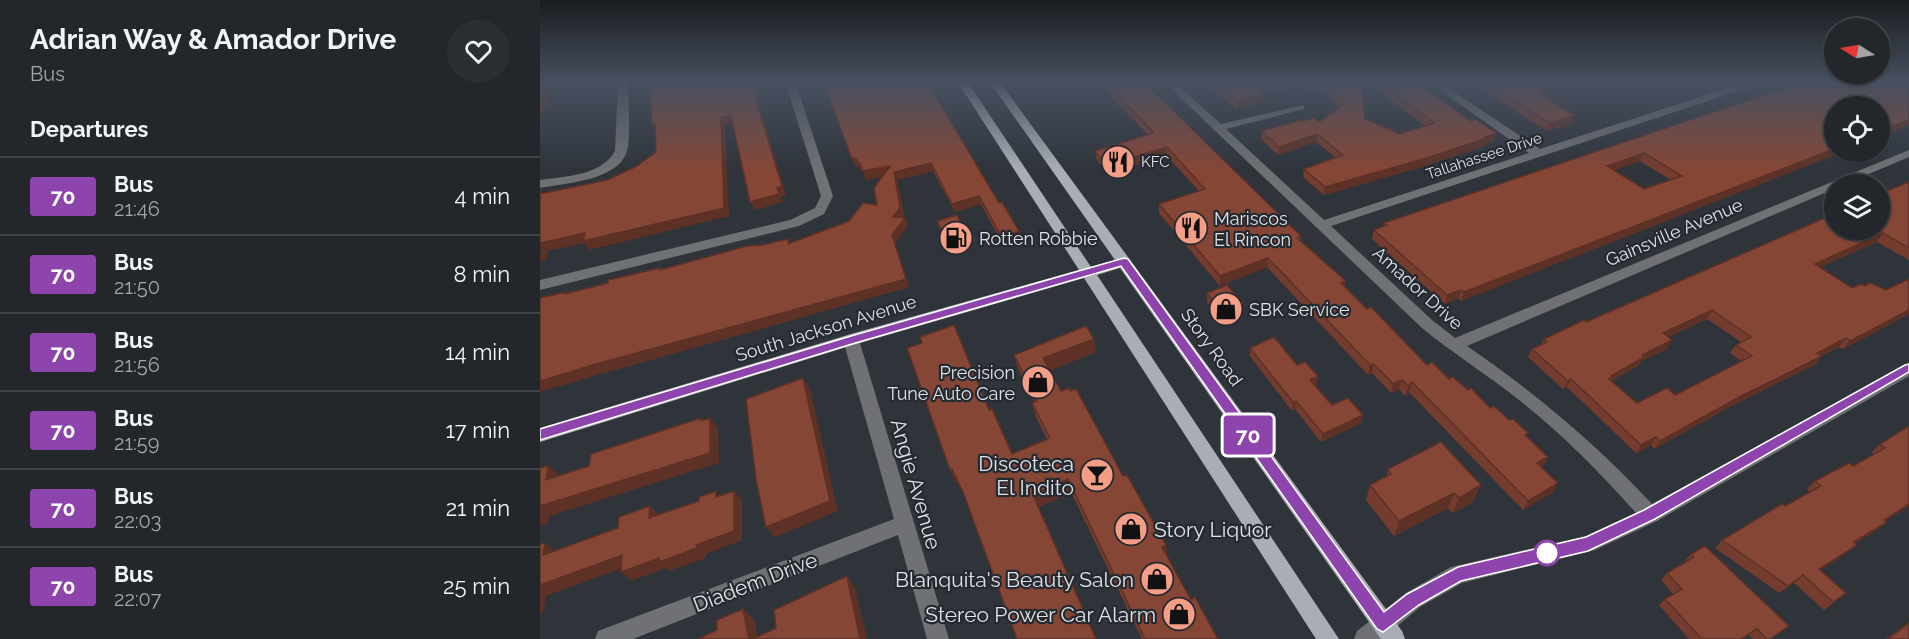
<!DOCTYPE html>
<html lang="en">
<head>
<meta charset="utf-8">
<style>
  :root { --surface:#23272c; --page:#2b2f34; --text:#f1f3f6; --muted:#a3a5a9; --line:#404448 }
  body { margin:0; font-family:Raleway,sans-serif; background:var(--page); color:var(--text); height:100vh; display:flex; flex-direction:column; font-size:22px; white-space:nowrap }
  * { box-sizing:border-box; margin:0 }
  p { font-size:20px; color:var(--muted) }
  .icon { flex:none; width:33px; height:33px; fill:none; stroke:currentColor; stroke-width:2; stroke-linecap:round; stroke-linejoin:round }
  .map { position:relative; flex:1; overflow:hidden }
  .panel { display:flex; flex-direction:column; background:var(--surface); width:540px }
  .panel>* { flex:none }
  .badge { padding:0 12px; border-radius:4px; font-size:21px; line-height:39px }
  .needle { width:39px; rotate:281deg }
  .controls { position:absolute; left:1284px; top:18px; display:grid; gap:12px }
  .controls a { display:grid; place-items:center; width:66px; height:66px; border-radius:50%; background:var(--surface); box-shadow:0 2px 4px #0004,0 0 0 2px var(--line); font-size:30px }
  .map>.badge { position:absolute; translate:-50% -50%; box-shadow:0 0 0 3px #fff }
  h2 { padding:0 30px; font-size:22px; line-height:54px }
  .round { display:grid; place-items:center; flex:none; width:63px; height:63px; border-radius:32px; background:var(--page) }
  .summary { display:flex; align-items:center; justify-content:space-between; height:102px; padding:0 30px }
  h1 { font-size:28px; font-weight:700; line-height:45px }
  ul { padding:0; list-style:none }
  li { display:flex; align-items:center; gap:18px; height:78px; padding:0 30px; border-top:2px solid var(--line) }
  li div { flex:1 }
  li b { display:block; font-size:22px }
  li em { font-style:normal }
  li .badge { min-width:66px; font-weight:700; text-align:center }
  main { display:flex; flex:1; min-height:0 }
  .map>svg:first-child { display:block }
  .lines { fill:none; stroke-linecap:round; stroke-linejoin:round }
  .minor { fill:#6f7175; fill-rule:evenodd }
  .major { fill:#a9aeb5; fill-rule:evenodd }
  .wall { fill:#733c2e; fill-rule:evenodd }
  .shaded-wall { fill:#5e3126 }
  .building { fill:#864636; stroke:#5e3126; stroke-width:1.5; fill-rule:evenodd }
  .line { fill:#8e44ad; stroke:#fff; stroke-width:1.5 }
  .stop-dot { fill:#fff; stroke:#8e44ad; stroke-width:3 }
  .labels { text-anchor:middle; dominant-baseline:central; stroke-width:4.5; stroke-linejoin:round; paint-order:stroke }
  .far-street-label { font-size:15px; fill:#dee1e6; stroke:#252a30 }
  .far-poi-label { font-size:15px; fill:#dee1e6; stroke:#252a30; text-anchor:start }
  .poi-label { font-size:18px; fill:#dee1e6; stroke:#252a30; text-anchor:start }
  .street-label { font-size:18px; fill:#dee1e6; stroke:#252a30 }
  .near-poi-label { font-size:21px; fill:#dee1e6; stroke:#252a30; text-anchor:end }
  .near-street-label { font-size:21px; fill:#dee1e6; stroke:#252a30 }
</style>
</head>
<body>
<main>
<section class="panel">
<div class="summary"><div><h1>Adrian Way &amp; Amador Drive</h1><p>Bus</p></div><a class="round"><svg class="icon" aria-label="heart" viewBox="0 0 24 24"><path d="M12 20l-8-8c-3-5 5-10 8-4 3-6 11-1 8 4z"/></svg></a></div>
<h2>Departures</h2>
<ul>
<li><span class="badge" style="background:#8e44ad;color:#fff">70</span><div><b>Bus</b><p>21:46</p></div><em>4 min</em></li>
<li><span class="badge" style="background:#8e44ad;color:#fff">70</span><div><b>Bus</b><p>21:50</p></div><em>8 min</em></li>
<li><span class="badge" style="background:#8e44ad;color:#fff">70</span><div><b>Bus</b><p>21:56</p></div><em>14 min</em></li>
<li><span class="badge" style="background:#8e44ad;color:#fff">70</span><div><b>Bus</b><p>21:59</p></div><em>17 min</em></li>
<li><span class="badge" style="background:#8e44ad;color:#fff">70</span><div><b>Bus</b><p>22:03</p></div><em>21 min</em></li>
<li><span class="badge" style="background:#8e44ad;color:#fff">70</span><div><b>Bus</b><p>22:07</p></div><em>25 min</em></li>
</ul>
</section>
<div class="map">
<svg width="1369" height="639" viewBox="0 0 1369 639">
  <rect width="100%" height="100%" fill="#2f343b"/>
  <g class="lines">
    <path class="minor" d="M78,81H88C88,97 91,138 87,151C78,181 25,183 0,188V180C26,176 61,176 75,151Z
      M245,81H255L293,196L284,214L259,226L0,290V280L250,220L275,208L281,196Z
      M623,81H633L681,124L764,105V109L686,129L784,220L989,153L887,81H898L1000,149L1209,81H1223L1222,83L791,226L892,320L915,338L1369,150V157L1305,184H1294V189L927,346C998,395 1053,441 1112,504L1369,363V376L1117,521L1055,550L922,583L880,607L842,639H814L817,631L866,593L911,567L1046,536L1096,513C1057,469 1016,428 970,393C940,370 910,351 882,328Z
      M311,334L316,336L319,340L409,639H387L358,535L93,639H55L58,631L66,628L354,519L303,340L306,336Z"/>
    <path class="major" d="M417,81H427L551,267L575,260L449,81H459L862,631L865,639H841L580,268L557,275L799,639H776L544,278L313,345L0,442V428L311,334L539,270Z"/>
  </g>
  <path class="wall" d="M283,81L459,203L479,231L481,239L463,245L441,204L415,212L393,171L357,180L364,215L362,218L368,226L355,243L369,287L64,373L27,293L68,283L120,268L122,269L248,239L250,243L309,221L337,205L343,176L326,180L323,171H321L319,166L316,167Z
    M557,81H603L761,236L760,241L805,288L887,365L928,390L950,408L988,433L986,436L1008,457L1003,466L1002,467L1013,492L983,510L869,392L865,396L859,389L851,393L832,373L828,375L727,267L680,286L619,213V204L659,191L627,156L568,174L557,160L555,151L608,135Z
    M662,81H821L825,119L860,134L885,126L826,81H874L930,121L956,133L953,141L945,144V146L881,167L784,195L763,177L764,169L796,158L776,142L738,155L721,139L722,131L763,121L779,122L801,107L778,89L750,87V89H720L725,93V101L697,109Z
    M928,81H990L1007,91L1005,97L1032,124L1007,131Z
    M1111,81H1143L1123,87Z
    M1369,81V125L1340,137V106L1294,152H1302L921,301L918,298L905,304L832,239L834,230L844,226V223ZM1100,161L1131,180L1104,189L1074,170Z
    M1369,182V260L1337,242L1280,267L1312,288L1325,286L1346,290L1369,279V314L1303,349L1299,347L1281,356H1282L1275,365L1195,404L1114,449L1111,445L1096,453L1027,387L1023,389L988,357L992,349L1001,344L1004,339L1046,322ZM1167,319L1201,342L1196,345L1190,353L1201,361L1135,395L1097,403L1071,381L1099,365L1101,361L1127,349L1128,337Z
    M397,221L429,238L432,247L412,253L400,229Z
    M667,293L703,303V312L680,321L667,302Z
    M710,348L757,365L778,376L776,385H775L792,405L823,415L821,423L781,442L755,409L752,411L710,356Z
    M556,352L510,370L521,391L583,476L626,545L627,555L651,600L678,639H602L531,492L499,507L423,492L418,482L416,483L449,410L472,454L507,439L496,417L492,403L495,402L478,368L474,355Z
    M1369,426V506L1345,521L1347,522L1337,530L1315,543L1308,552L1280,570L1306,593L1284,610L1254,583L1239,593L1175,548L1182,540L1270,492L1267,489L1275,481L1313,466L1334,454L1332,452L1340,444Z
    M848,469L934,501L913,513L908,508L854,536L826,500L830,485L846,477Z
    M1151,554L1249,626L1231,639H1213L1209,635L1203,639H1149L1119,605L1125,599L1133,594L1121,580L1127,573L1146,562L1145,561Z
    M1369,622V639H1346Z"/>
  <path class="shaded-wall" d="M4,81H13L11,85L13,88L8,105H5L0,121V93Z
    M213,81H215L224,121L246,195L241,196L243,202L215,210L210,202L220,113Z
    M1126,81H1143L1123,87Z
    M1007,91L1005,98L999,93Z
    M725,93V101L697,109V101Z
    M191,116L195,124L185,125L189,216L49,250L44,243L8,251L6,260L0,261L1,243L181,118Z
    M1035,116L1032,124L1007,131L1010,123Z
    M1369,120V125L1340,137V131Z
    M956,133L953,141L945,144V146L881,167L784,195L785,187Z
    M777,134L776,142L738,155L739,147Z
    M627,147V156L568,174L567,165Z
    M1294,149V152H1302L921,301L924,292Z
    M1104,153L1100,161L1064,174L1067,166Z
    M316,158L319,166L316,167L312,159Z
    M318,163H320L323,171H321Z
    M391,163L393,171L357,180L364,215L356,225L353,217L354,172Z
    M350,166L353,174L326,180L323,171Z
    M439,196L441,204L415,212L412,204Z
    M365,218L368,226L355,243L369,287L64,373L0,392V381L352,235Z
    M479,231L481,239L463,245L461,236Z
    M1343,233L1337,242L1269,272L1275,264Z
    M429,238L432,247L412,253L409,245Z
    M728,258L727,267L680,286V276Z
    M806,281L805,291L801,283Z
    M921,290L918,298L905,304L907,295Z
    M703,303V312L680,321V312Z
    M1172,310L1167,319L1118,341L1123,333Z
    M1369,310V314L1303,349L1310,341Z
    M1306,338L1299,347L1270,361L1277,353Z
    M554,339L556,352L507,372L503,358Z
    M1132,340L1127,349L1101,361L1099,365L1071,381L1068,386L1071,376L1102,355Z
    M1282,356L1275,365L1195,404L1114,449L1120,441L1201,396Z
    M834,364L832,373L828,375L830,365Z
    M778,376L776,385L769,388L770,380Z
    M263,378L270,389L298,511L235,537L226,527Z
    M1031,379L1027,387L1023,389L1028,381Z
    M862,380L859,389L851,393L853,384Z
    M872,382L869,392L865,396L868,386Z
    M756,401L755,409L752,411L753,402Z
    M823,415L821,423L781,442L783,434Z
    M170,418L178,428L179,463L9,516L8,524L0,526V506Z
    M1116,437L1111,445L1096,453L1101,445Z
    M1008,457L1003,466L993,472L997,463Z
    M8,466L19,475L17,490L6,480Z
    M412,469L418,482L416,483L410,470Z
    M528,479L531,492L497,508L493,495Z
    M1018,483L1013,492L983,510L988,501Z
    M941,485L934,501L913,513L919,498Z
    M194,491L202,500V540L166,554V558L129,571L126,568L91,581L81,572L156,545Z
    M914,493L908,508L854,536L859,521Z
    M1369,504V506L1334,528L1344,520Z
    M110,506L120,516L109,518Z
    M1347,522L1337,530L1304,549L1314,542Z
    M5,543L16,552L3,555Z
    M626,545L627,557L622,547Z
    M1317,545L1308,552L1270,577L1279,569Z
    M82,555L93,564L6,596L3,613L0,614V585Z
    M1263,575L1254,583L1239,593L1248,586Z
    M307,576L315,587L327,639H320Z
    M203,609L214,619L218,639H209Z"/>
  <path class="building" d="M0,81H4L0,93Z
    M110,81H213L220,113L242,186L237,188L239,194L210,202L191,116L181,118L184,208L43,241L45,233L1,243L0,247V191H1L0,194L67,180L95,167L116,152L115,124L112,125Z
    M283,81H387L459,203L462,202L479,231L461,236L439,196L412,204L391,163L354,172L360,207L353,217L365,218L352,235L366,279L56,364L0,381V298L26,292L25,294L68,283V280L120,268V270L207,246L223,245L248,239V244L309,221L323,203L337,205L334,188L350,166L323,171L320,163H318L316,158L312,159Z
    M564,81H603L761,236L757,238L806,281L801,283L827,309L831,307L887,365L892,362L909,379L913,377L928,390L931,388L950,408L954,406L969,420L973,419L988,433L985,435L1008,457L997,463L1018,483L988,501L872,382L868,386L862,380L853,384L834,364L830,365L728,258L680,276L619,204L665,189L627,147L567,165L555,151L614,133Z
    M672,81H751L711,82L725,93L697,101Z
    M766,81H821L825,119L860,134L894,123L837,81H874L930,121L935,119L956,133L945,137L947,138L883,159L785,187L764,169L803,155L777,134L739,147L722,131L761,120L763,121L774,118L779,122L806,103L779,82Z
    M942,81H990L1007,91L999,93L1035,116L1010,123Z
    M1266,81H1369V120L1340,131V106H1294V149L924,292L921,290L907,295L834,230L847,225L844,223L909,201ZM1104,153L1142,176L1104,189L1067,166Z
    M1369,182V248L1343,233L1275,264L1312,288L1321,284L1325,286L1330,283L1346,290L1369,279V310L1310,341L1306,338L1277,353L1282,356L1201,396L1120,441L1116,437L1101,445L1031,379L1028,381L992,349L1007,342L1004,339L1044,320L1046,322L1294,214V230H1340V194ZM1172,310L1211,337L1196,345L1212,356L1135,395L1127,388L1097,403L1069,379L1073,377L1071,376L1104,357L1102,355L1132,340L1123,333Z
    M417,215L429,238L409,245L397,221Z
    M687,285L703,303L680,312L667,293Z
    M414,325L449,410L452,409L472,454L510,438L492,403L497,401L474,355L546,326L554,339L503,358L521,391L529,388L530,391L536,389L583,476L587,475L626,545L622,547L651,600L655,597L678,639H605L528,479L493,495L556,639H477L423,492L412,469L410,470L367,348L382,343L380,337Z
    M734,337L757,365L765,362L778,376L770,380L792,405L808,398L823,415L783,434L756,401L753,402L710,348Z
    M263,378L290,501L226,527L216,479L206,399Z
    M161,418V421L170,418V453L0,506V468L8,466L6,480L49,466L51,454Z
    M1369,426V504L1344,520L1347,522L1314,542L1317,545L1279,569L1306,593L1293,602L1263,575L1248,586L1182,540L1242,504L1245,506L1281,486L1275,481L1309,463L1313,466L1345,448L1340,444Z
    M901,442L941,485L919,498L914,493L859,521L830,485L851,474L848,469Z
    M176,491V497L194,491V531L156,545L157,548L119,562V558L81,572L82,555L0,585V544L5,543L3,555L78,528L79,517L110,506L109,518L159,501V497Z
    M1165,546L1249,626L1230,639H1227L1217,629L1201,639H1162L1125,599L1142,589L1127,573L1154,557L1151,554Z
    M307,576L320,639H213L236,628L234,610Z
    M203,609L209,639H158L177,630V620Z
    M1369,623V639H1348Z"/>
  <linearGradient id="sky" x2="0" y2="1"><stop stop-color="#1a1d20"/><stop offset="0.48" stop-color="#475060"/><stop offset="1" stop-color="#475060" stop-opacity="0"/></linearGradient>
  <rect width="1369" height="170" fill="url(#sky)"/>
  <path class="line" d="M584,258L588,259L844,612L867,594L918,567L1046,537L1104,510L1365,365L1369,364V372L1115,519L1048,551L921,581L879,605L843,632L837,629L581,266L312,344L0,440V429L311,336Z"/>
  <defs>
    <g id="restaurant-disc" transform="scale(1.725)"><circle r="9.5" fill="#f49e88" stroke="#252a30"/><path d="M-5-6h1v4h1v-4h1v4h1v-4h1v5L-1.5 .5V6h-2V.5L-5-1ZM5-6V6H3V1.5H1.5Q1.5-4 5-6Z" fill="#111"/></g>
    <g id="fuel-disc" transform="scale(1.725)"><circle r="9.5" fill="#f49e88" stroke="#252a30"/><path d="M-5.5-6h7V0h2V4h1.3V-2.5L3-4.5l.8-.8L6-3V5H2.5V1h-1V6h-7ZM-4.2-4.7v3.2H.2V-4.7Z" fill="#111"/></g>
    <g id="shop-disc" transform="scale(1.725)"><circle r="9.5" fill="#f49e88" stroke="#252a30"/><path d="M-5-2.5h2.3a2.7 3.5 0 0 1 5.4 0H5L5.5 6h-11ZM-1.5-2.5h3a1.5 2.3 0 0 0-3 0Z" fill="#111"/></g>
    <g id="bar-disc" transform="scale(1.725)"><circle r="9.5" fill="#f49e88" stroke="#252a30"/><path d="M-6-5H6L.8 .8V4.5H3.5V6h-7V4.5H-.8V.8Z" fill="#111"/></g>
  </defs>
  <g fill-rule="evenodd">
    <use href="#restaurant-disc" x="578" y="162"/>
    <use href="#restaurant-disc" x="651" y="228"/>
    <use href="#fuel-disc" x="416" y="238"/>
    <use href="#shop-disc" x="686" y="309"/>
    <use href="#shop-disc" x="498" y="382"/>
    <use href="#bar-disc" x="557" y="475"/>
    <use href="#shop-disc" x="591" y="529"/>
    <use href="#shop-disc" x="617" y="579"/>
    <use href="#shop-disc" x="639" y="614"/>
  </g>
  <circle class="stop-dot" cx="1007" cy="553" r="12"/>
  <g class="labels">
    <g class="far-street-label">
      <text transform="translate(944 156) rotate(-18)">Tallahassee Drive</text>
    </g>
    <g class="far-poi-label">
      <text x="601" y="162">KFC</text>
    </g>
    <g class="poi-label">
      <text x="674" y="218">Mariscos<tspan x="674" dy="21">El Rincon</tspan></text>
      <text x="439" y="238">Rotten Robbie</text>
      <text x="709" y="309">SBK Service</text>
      <text x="475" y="372" text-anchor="end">Precision<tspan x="475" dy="21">Tune Auto Care</tspan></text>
    </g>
    <g class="street-label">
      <text transform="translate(1134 232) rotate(-23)">Gainsville Avenue</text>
      <text transform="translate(878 288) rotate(42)">Amador Drive</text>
      <text transform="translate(286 328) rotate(-17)">South Jackson Avenue</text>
      <text transform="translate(672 347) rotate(54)">Story Road</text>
    </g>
    <g class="near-poi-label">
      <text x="534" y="463">Discoteca<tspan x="534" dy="24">El Indito</tspan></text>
      <text x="614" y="529" text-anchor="start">Story Liquor</text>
      <text x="594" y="579">Blanquita's Beauty Salon</text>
      <text x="616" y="614">Stereo Power Car Alarm</text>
    </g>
    <g class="near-street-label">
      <text transform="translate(376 484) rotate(74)">Angie Avenue</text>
      <text transform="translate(215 582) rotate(-21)">Diadem Drive</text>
    </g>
  </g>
</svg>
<div class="controls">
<a><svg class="needle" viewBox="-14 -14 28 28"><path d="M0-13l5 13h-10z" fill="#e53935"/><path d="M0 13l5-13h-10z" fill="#a3a5a9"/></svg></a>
<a><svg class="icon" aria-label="locate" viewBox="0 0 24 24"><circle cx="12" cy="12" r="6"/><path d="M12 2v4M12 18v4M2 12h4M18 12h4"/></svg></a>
<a><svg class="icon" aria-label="layers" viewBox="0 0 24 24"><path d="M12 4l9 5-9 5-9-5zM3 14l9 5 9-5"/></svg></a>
</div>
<b class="badge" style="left:708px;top:435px;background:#8e44ad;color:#fff">70</b>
</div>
</main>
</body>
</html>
